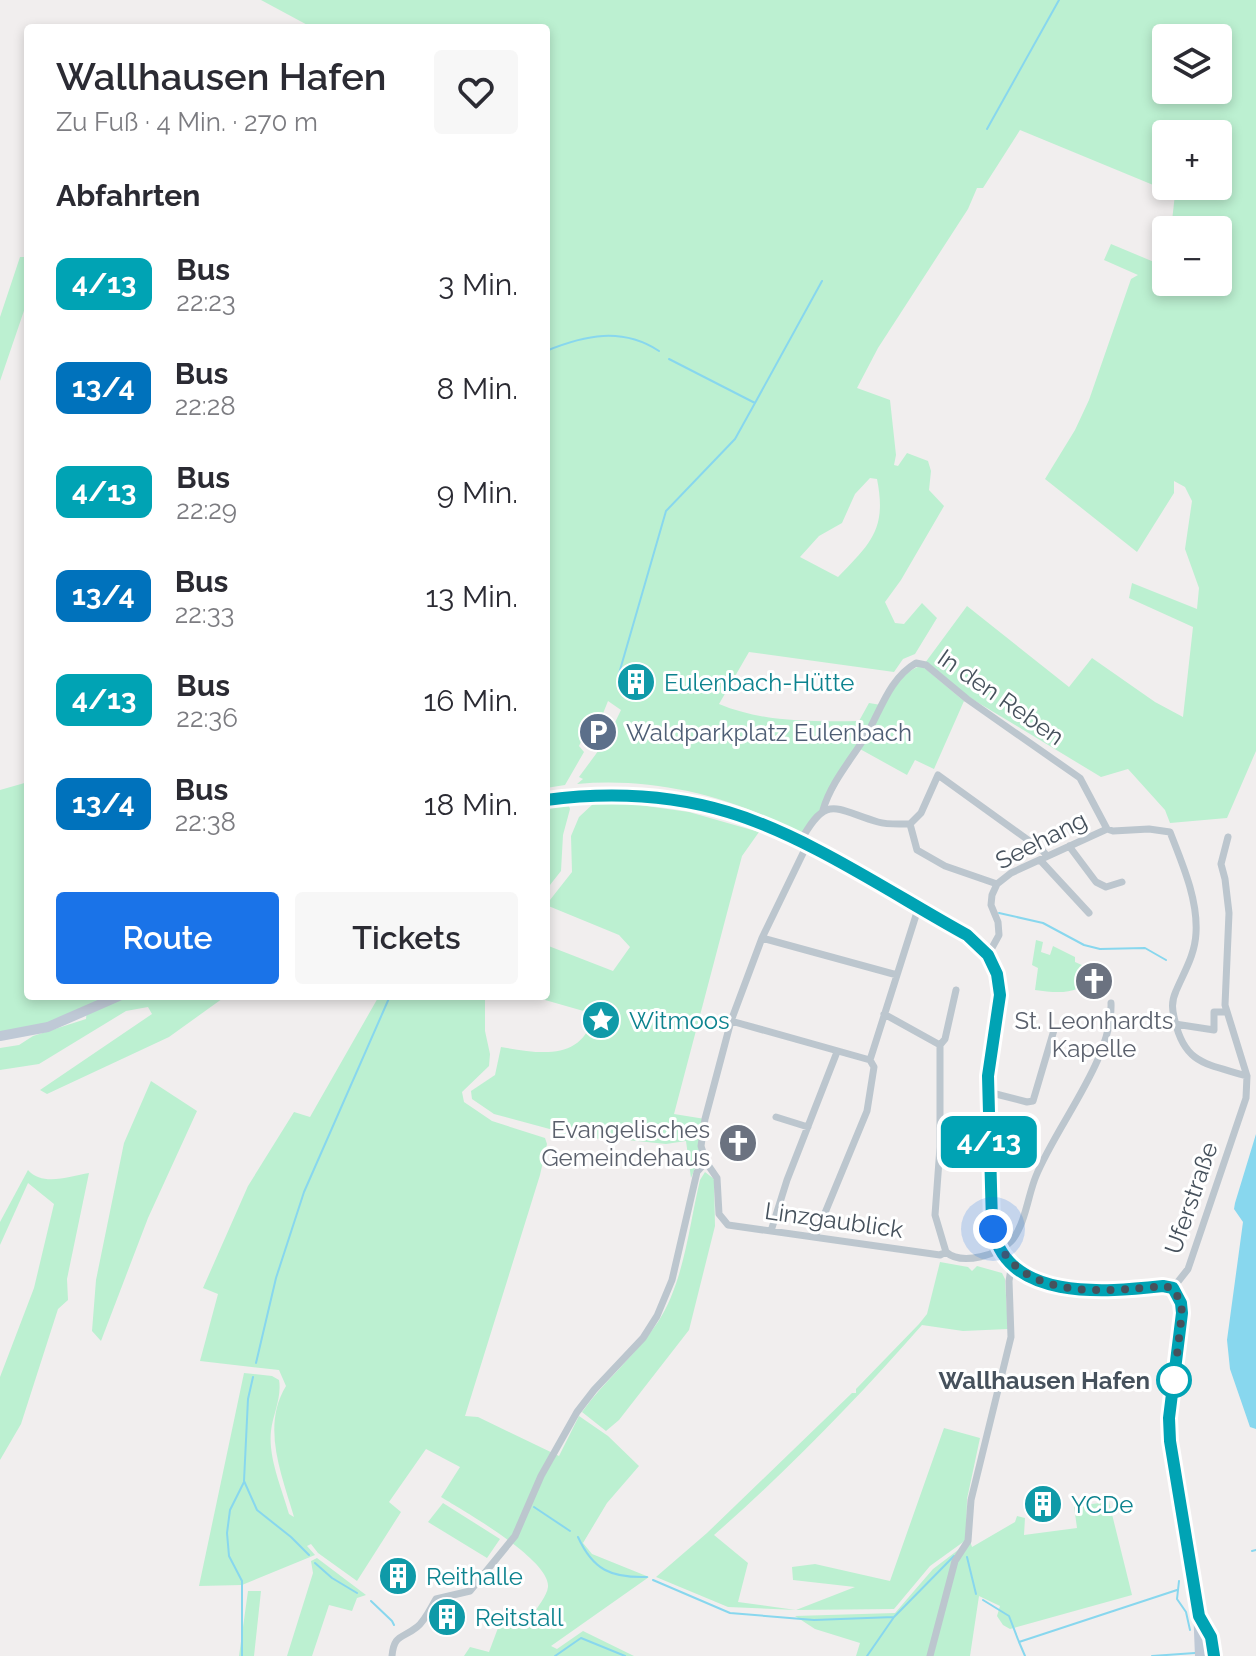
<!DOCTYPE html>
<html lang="de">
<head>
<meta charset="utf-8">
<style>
  :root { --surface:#fff; --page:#f7f7f7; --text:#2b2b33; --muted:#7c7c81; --accent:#1a73e8 }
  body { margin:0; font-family:Raleway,sans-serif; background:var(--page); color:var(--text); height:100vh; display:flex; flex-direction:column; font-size:30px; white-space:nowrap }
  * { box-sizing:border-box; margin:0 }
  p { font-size:26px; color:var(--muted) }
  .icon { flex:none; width:44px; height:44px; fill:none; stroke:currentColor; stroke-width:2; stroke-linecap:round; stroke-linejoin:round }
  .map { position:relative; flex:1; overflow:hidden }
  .sheet { position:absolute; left:24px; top:24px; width:526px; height:976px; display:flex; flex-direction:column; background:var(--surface); border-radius:8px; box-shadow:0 4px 12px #0003 }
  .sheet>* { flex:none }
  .badge { padding:0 16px; border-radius:12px; font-size:28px; line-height:52px }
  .buttons { position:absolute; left:1152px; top:24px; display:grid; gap:16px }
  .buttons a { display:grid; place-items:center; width:80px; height:80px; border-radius:8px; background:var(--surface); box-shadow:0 4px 12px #0003; font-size:40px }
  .you { position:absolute; width:40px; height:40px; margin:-20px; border:6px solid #fff; border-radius:50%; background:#1a73e8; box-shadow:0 0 0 12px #1a73e833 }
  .map>.badge { position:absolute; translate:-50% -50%; box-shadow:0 0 0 4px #fff }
  h2 { padding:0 32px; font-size:30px; line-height:72px }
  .round { display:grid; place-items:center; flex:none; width:84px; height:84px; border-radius:8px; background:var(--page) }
  .overview { display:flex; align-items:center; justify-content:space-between; height:136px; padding:0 32px }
  h1 { font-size:38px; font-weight:600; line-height:60px }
  .action { display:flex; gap:16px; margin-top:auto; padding:16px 32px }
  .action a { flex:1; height:92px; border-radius:8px; background:var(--accent); color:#fff; font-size:32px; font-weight:600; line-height:92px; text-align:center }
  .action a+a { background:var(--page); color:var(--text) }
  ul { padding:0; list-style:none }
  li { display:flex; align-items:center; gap:24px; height:104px; padding:0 32px }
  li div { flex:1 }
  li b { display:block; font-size:30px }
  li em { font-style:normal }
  li .badge { min-width:88px; font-weight:700; text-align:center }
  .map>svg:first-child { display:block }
  .green { fill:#bcf0d1; fill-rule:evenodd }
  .water { fill:#88d7ee }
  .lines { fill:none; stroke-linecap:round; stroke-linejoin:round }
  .stream { stroke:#88d7ee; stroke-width:2 }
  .minor { stroke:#bcc6ce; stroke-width:7 }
  .secondary { stroke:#bfc9d6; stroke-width:10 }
  .line-casing { stroke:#fff; stroke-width:18 }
  .line { stroke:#00a3b4; stroke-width:12 }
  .walk { stroke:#46515c; stroke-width:8; stroke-dasharray:0 14.4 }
  .stop-dot { fill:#fff; stroke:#00a3b4; stroke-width:4 }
  .labels { text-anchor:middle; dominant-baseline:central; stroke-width:6; stroke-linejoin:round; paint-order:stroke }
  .culture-label { font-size:24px; fill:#0d838f; stroke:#fff; text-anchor:start }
  .street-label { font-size:24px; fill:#46515c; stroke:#fff }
  .service-label { font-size:24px; fill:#4e5e75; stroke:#fff; text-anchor:start }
  .worship-label { font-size:24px; fill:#5b616d; stroke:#fff }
  .stop-label { font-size:24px; font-weight:bold; fill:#46515c; stroke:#fff; text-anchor:end }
</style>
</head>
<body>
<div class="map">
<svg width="1256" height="1656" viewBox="0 0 1256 1656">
  <rect width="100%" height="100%" fill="#f1eeee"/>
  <path class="green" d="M261,0H1256V751L1227,818L1170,823L1165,810L1128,769L1101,777L967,696L925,663L967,606L1069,687L1092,658L1155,702L1183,717L1193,627L1129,598L1132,583L1197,609L1199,588L1185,549L1192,501L1185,487L1174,481V493L1137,552L1045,479L1075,430L1089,400L1131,279L1138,275L1104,260L1111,244L1166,267V282H1218V230H1171L1175,194L1020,130L983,188H977L968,209L878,348L857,388L890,400L896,455L894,465L898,466L907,453L928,461L931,471L929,490L944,506L901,580L885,602L895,623L904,624L922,603L937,618L915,654L903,659L894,672L749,652L719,704C762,722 812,722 859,721L869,703L881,705L823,811L804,835C734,797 656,777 577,784L583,779L579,777L607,739L621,710L608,701L600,721L592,718L579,746L584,752L565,785L546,788V28H313ZM1166,38H1218V90H1166ZM1166,134H1218V186H1166ZM870,478L877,479C887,529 871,543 838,577L800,557L819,536L842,523L855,494Z
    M20,257H28V299L0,381V317Z
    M922,666L964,701L934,769L915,760L907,775L860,749C873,727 895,670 922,666Z
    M28,782V996H226L169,1037L47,1094L40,1090L152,1014L148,1007L126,1011L39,1064L0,1070V1048L19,1045L33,1036L86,1019L87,1009L47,1024L0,1033V790Z
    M618,802L689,812L759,832L742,856L674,1114L705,1119L703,1161L696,1166L691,1178L686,1141L666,1144L618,1139L556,1138L557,1131L494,1114L472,1099L471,1091L495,1075L501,1047C539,1053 582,1063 594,1014L531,996H546V945L613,971L630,947L619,935L546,905L572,872L571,836L579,817L594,803Z
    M568,803L570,809L563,835L561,871L546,890V807Z
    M1036,940L1043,942L1041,952L1050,955L1053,946L1075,957V962L1084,966L1087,963L1103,970L1108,991L1096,988L1100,979L1093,974C1080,996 1058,993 1035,990L1038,968L1032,965Z
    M379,996H485V1031L490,1054L489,1066L462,1092L464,1102L492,1121L545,1138L547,1144L540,1175L465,1416L478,1417L559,1456L579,1416L608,1436L639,1466L607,1503L583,1543L592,1554L649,1577L551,1646L557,1649L583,1631L634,1656H464L470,1647L489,1652L504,1612L533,1615C537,1607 547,1596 548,1587C551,1560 462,1510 441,1497L460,1467L426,1449L389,1502L401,1512L357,1581L318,1553L311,1544L307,1546L315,1555L242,1585L199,1586L244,1373L272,1376L279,1380C282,1397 273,1414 271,1431C268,1458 282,1489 289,1514L294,1517C282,1475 261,1427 286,1386L279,1370L200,1361L218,1294L203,1288L248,1186L294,1112L310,1117Z
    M151,1081L197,1111L148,1218L101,1341L92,1331L96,1280L124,1143Z
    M28,1170C43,1187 70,1176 89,1173L67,1279L68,1300L58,1309L21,1424L0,1460V1377L34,1288L54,1204L28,1183L0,1245V1222Z
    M705,1172L714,1179L715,1226L689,1330L619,1420L606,1431L582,1412C605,1380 636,1355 658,1322C684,1282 689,1226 700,1180Z
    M940,1262L968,1267L972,1271L977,1266L1002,1273L1005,1279L1008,1329L963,1331L922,1325C857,1399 788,1470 714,1535L748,1563L738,1602L796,1610L855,1587L793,1580L792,1567L815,1564L890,1581L944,1428L980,1438L967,1499L966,1540L930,1566L894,1609L796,1610L728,1607L656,1577L707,1533L852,1393H856V1389L919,1324L927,1314Z
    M1109,1502L1132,1595L1010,1629L1003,1625L997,1616L1000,1606L979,1596L970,1656H933L957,1562L970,1541L972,1547L1015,1522L1017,1516L1025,1518L1024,1535L1077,1528L1074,1506Z
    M443,1503L500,1539L487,1558L428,1522Z
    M966,1544L953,1561L928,1656H856L860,1643L815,1629L795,1616L895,1613L933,1569Z
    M317,1558L366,1595L357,1598L352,1611L329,1605L312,1656H287L313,1573L311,1561Z
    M248,1591H261L254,1656H239Z"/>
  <path class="water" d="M1256,1134V1429L1250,1427L1230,1369L1227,1340L1243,1222L1234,1209L1235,1203Z"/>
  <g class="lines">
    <path class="stream" d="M987,129L1059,0
      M546,351C585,335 622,327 659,351
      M755,403L822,281
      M618,677L666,511L735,439L755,403L669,359
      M999,913L1043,923L1084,945L1100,949L1145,948L1166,960
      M256,1363L276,1278L304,1192L390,996
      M253,1377L248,1399L244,1481L257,1510L291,1537L309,1555
      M534,1507L570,1531
      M578,1537C593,1570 611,1578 647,1577
      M1252,1551L1256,1550
      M967,1557L976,1594
      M315,1563L332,1578L357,1593
      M653,1580L730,1613L814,1620L894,1617L954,1556
      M1179,1581L1177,1599L1186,1612L1190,1630
      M983,1600L1009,1616L1019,1642L1177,1590
      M371,1601L392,1621L394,1625
      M1019,1642L1025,1656
      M242,1656V1581L229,1556L227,1533L230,1510L244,1482
      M555,1656L581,1638L625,1656
      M867,1656L894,1617
      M1152,1656L1195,1653"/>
    <path class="minor" d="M823,810C831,782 852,759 867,734C881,709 890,678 916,663L926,665L967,699L1080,778L1107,829
      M910,824L921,813L938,775L1042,850L1047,856
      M800,842C827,793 834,809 878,822C888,825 899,824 910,824L917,850L945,866L997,884
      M807,845L762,938L731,1021L705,1119L701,1146L706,1162L717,1178L719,1214L728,1225L940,1255L946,1252
      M1069,846L1096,882L1106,887L1122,882
      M1040,860L1089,913
      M762,938L897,975
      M988,955L999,935L998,922L991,905L992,895L997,884L1011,873L1107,829L1113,831L1149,829L1170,832C1182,863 1198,899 1196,933C1195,955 1184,972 1176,991C1171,1002 1172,1010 1175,1021C1185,1065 1208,1064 1247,1076
      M884,1014L940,1045V1147L935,1215L946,1252
      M731,1021L870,1060
      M1175,1024L1214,1030V1012H1226
      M940,1045L945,1039L956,990
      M988,1092L1027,1102L1033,1101L1054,1030
      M776,1117L808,1127
      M771,1231L787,1180L837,1052
      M815,1237L867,1111L874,1067L870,1060L918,909
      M946,1252C962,1266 1000,1255 1013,1239C1026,1221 1028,1195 1036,1176C1057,1124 1113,1059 1111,1003
      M1173,1288L1188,1269L1246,1098L1247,1076L1225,1005L1229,913L1225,879L1221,864L1228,837
      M392,1656C394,1634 402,1639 417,1627C425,1621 431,1607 436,1599L470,1591L515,1536L541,1476L577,1412L594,1390L643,1338L657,1316L672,1280L697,1172L706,1162
      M930,1656L955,1561L968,1541L971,1500L1011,1337L1009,1281L1012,1263"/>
    <path class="secondary" d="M546,800C721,774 823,857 967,935C974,942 984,949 989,957C1012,992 992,1037 988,1075C985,1107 989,1141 990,1172C991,1194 988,1218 995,1239C1018,1302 1111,1291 1163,1286L1173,1288L1181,1303L1182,1313L1169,1418L1170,1441L1198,1607L1200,1656
      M0,1036L48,1027L119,996
      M1200,1618L1211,1637L1214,1656"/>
  </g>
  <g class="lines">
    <g class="line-casing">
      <path id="line" d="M546,800C607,792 668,794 728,812C808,836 894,895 967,935L988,955L997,974L1000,995L988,1076L992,1223C1002,1303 1107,1292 1163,1286L1173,1288L1181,1303L1182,1313L1169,1418L1170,1441L1199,1616L1211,1637L1214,1656"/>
    </g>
    <use href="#line" class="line"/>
    <path class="walk" d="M993,1229C1014,1302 1104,1292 1163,1286L1173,1288L1181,1303L1182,1313L1174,1380"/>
  </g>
  <defs>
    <g id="building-disc" transform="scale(2)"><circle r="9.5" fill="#0f9aa8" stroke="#fff"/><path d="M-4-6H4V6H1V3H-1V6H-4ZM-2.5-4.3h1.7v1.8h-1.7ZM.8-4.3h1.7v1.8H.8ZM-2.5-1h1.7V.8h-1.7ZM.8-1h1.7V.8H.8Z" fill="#fff"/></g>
    <g id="parking-disc" transform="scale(2)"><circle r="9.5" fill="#5c6f8a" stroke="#fff"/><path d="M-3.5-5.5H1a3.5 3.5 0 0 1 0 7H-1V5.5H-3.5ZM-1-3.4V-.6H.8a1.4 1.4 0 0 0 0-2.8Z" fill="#fff"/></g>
    <g id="church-disc" transform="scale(2)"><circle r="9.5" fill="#6b7280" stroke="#fff"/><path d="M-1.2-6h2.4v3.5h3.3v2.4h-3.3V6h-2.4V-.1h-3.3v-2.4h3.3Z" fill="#fff"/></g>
    <g id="sight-disc" transform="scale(2)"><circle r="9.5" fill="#0f9aa8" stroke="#fff"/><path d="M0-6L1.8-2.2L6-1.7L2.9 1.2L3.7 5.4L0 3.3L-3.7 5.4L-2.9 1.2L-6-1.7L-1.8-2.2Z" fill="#fff"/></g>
  </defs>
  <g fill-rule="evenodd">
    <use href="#building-disc" x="636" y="682"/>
    <use href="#parking-disc" x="598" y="732"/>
    <use href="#church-disc" x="1094" y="981"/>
    <use href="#sight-disc" x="601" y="1020"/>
    <use href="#church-disc" x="738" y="1143"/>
    <use href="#building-disc" x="1043" y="1504"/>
    <use href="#building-disc" x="398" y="1576"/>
    <use href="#building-disc" x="447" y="1617"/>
  </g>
  <circle class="stop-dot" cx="1174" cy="1380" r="16"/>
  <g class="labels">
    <g class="culture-label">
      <text x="664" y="682">Eulenbach-Hütte</text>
      <text x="629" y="1020">Witmoos</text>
      <text x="1071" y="1504">YCDe</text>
      <text x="426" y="1576">Reithalle</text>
      <text x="475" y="1617">Reitstall</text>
    </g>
    <g class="street-label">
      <text transform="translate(1001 697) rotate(35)">In den Reben</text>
      <text transform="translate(1041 840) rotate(-27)">Seehang</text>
      <text transform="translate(1191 1198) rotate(-71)">Uferstraße</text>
      <text transform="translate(834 1220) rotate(8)">Linzgaublick</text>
    </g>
    <g class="service-label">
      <text x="626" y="732">Waldparkplatz Eulenbach</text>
    </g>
    <g class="worship-label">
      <text x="1094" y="1020">St. Leonhardts<tspan x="1094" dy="28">Kapelle</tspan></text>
      <text x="710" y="1129" text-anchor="end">Evangelisches<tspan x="710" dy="28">Gemeindehaus</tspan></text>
    </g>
    <g class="stop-label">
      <text x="1150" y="1380">Wallhausen Hafen</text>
    </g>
  </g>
</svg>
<div class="buttons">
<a><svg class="icon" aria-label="layers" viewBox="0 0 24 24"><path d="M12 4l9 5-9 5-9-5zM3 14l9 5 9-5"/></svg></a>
<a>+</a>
<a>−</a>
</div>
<div class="you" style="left:993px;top:1229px"></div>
<b class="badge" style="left:989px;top:1142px;background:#00a3b4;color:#fff">4/13</b>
<section class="sheet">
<div class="overview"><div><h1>Wallhausen Hafen</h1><p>Zu Fuß · 4 Min. · 270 m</p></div><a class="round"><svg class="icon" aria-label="heart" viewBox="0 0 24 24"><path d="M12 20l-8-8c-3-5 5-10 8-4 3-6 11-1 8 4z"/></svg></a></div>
<h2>Abfahrten</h2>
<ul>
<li><span class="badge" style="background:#00a3b4;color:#fff">4/13</span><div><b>Bus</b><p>22:23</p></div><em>3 Min.</em></li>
<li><span class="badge" style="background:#0072bc;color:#fff">13/4</span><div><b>Bus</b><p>22:28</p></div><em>8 Min.</em></li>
<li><span class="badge" style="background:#00a3b4;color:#fff">4/13</span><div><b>Bus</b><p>22:29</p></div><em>9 Min.</em></li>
<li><span class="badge" style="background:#0072bc;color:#fff">13/4</span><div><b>Bus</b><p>22:33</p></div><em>13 Min.</em></li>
<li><span class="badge" style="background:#00a3b4;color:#fff">4/13</span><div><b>Bus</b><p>22:36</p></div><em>16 Min.</em></li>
<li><span class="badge" style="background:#0072bc;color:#fff">13/4</span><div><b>Bus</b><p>22:38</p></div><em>18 Min.</em></li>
</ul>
<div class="action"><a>Route</a><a>Tickets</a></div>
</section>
</div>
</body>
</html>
